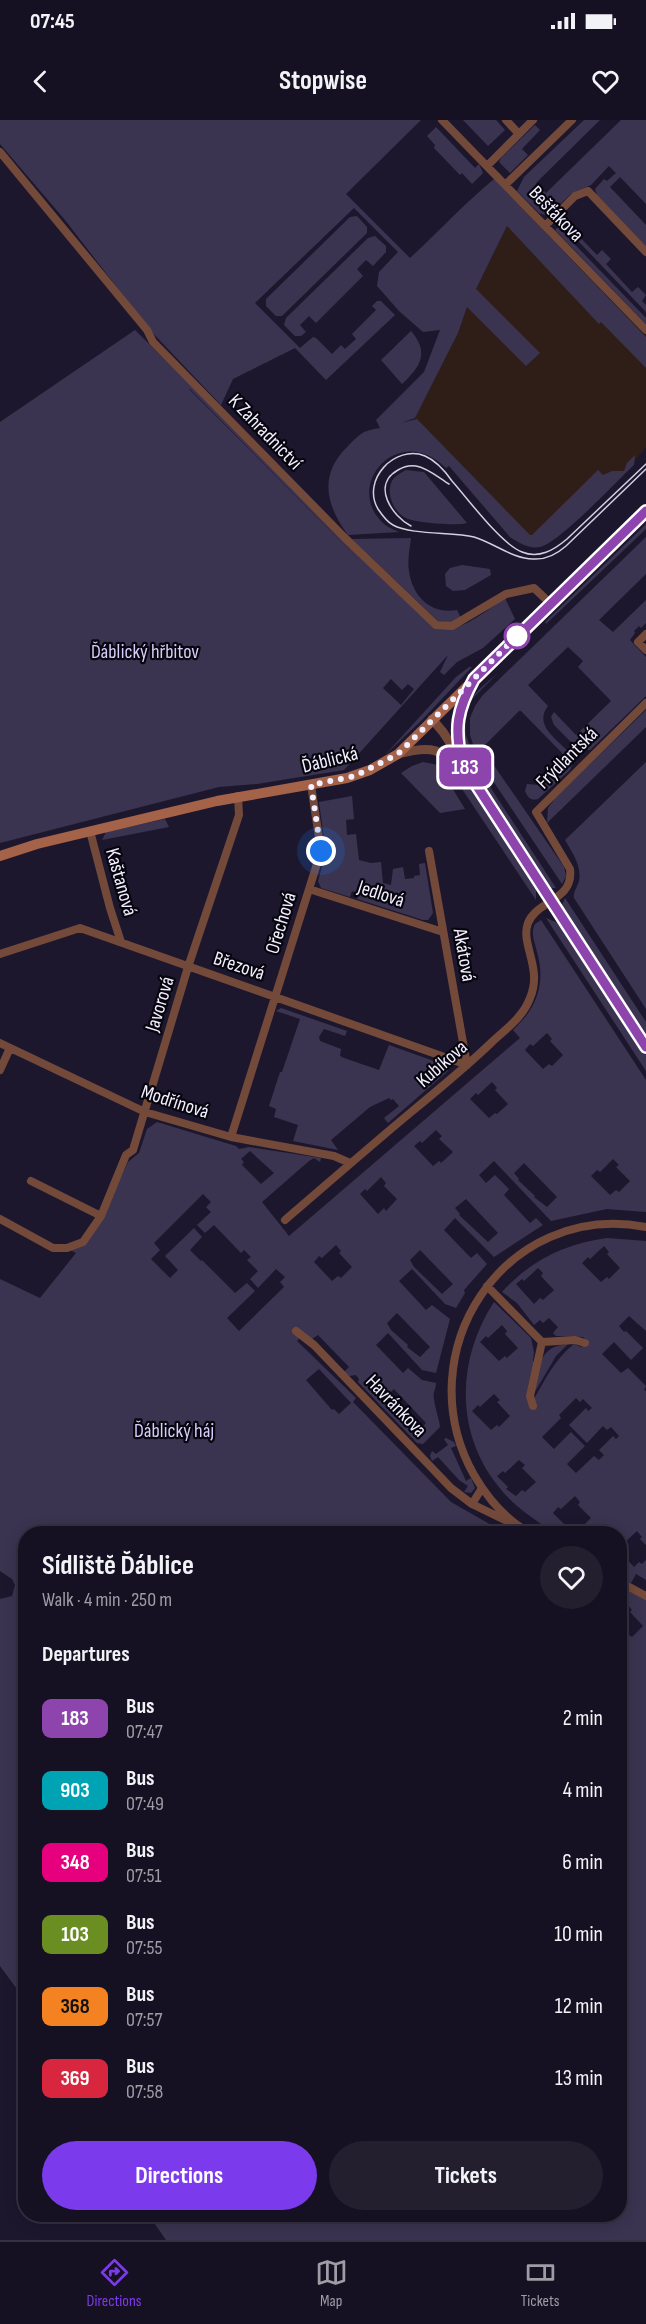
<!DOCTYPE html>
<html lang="en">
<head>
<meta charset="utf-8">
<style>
  :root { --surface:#161122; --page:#231f2f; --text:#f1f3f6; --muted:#9e9da5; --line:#353140; --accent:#7c3aed }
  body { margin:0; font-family:"Sofia Sans Condensed",sans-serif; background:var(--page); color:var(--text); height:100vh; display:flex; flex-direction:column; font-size:22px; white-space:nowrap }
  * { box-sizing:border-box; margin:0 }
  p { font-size:20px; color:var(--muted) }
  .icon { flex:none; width:33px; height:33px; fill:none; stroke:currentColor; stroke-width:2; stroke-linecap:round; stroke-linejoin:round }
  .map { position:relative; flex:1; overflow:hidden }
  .drawer { position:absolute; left:18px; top:1406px; width:609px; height:696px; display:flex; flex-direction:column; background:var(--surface); border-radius:24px; box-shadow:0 3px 15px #0003,0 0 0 2px var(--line) }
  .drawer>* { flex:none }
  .badge { padding:0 12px; border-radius:9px; font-size:21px; line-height:39px }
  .you { position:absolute; width:30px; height:30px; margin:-15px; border:4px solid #fff; border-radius:50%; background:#1a73e8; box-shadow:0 0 0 9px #1a73e833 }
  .map>.badge { position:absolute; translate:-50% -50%; box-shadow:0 0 0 3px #fff }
  h2 { padding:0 24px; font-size:22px; line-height:54px }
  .round { display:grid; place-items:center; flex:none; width:63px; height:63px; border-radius:32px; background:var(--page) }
  .overview { display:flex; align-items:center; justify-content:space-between; height:102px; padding:0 24px }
  h1 { font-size:28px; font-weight:700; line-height:45px }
  .button { display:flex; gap:12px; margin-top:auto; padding:12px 24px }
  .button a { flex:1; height:69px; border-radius:36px; background:var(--accent); color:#fff; font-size:24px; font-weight:700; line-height:69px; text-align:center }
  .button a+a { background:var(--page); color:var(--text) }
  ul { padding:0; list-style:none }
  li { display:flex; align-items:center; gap:18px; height:72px; padding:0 24px }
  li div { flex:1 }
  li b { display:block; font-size:22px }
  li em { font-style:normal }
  li .badge { min-width:66px; font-weight:700; text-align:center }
  .status { display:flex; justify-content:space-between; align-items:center; height:42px; padding:0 30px; background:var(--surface); direction:ltr }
  .status svg { height:16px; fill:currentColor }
  header { display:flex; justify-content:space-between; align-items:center; height:78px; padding:0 24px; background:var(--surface); font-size:27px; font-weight:700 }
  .tabs { display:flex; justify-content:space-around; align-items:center; height:84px; border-top:2px solid var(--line); background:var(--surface); font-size:16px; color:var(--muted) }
  .tabs a { display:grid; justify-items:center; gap:3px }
  .tabs .selected { color:var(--accent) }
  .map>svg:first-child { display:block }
  .commercial { fill:#2f1e17 }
  .green { fill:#3b3451; fill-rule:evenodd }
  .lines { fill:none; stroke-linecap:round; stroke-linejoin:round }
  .minor { stroke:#73493a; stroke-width:8 }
  .tertiary { stroke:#73493a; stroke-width:9 }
  .secondary { stroke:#a46249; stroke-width:10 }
  .tram { stroke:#d2cfe0; stroke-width:1.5 }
  .line-casing { stroke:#fff; stroke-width:14 }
  .line { stroke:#8e44ad; stroke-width:9 }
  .walk { stroke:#f2efff; stroke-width:6; stroke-dasharray:0 10.8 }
  .stop-dot { fill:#fff; stroke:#8e44ad; stroke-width:3 }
  .labels { text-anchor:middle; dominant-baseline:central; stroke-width:4.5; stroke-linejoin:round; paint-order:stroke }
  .street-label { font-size:20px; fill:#f2efff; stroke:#07050e }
  .park-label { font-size:20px; fill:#d7cdfc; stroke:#07050e }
</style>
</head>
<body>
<div class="status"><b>07:45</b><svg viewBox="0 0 49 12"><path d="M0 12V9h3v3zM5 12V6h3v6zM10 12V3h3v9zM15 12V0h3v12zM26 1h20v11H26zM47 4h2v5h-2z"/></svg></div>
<header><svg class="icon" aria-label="back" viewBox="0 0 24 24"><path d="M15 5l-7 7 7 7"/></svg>Stopwise<svg class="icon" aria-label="heart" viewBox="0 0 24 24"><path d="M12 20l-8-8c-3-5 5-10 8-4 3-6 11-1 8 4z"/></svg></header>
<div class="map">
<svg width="646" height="2120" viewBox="0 0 646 2120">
  <rect width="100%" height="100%" fill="#1d172e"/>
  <path class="commercial" d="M519,83L646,215V327L626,352L533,424L415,298L458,213L467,187Z"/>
  <path class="green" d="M0,0H421L346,74L410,138C438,112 464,84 494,59L646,217V248L601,202L599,204L507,106L476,169L540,233L526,246L467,187L458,213L415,298L401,303L417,299L530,415H532L598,350L603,355L612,351H624L627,343L635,335L634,345C617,361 559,423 540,427C529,429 519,423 510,417L449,346L446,348C399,302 346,363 380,400C385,406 392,409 399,412L348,415C325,384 319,354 348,326C361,313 362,311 380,308L376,300L424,252L440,210L423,212L399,191L377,166L379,152L398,132L354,88L255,183L300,228L313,217L316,218L332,234L341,225L345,229L356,219L352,214L376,190L372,186L377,181H381L395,195L326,260L295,228L233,259L221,285L149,209L65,100L0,24Z
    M463,0H496L505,10L488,26Z
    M584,0H600L536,63L546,73L621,0H646V84L620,57L610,67L646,105V127L597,75L595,69L604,59L607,61L616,53L609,46L591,65L571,74L547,96L539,93L517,71L524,57Z
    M535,5L540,10L522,29L528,35L510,53L499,42L501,38Z
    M436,7L475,48L479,44L483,53L472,64L462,53L460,55L434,28L435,25L427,16Z
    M564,94L571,101L568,105L597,135L602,130L611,139L606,144L632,172L638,167L646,175L642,181L646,185V192L557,99Z
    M357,96L367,107V113L282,196H276L266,186V179L350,97Z
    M558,107L646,198V204L555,110Z
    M375,116L386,126V132L373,146L366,140L357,149L363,156L316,203L309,196L300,205L306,212L301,216H295L284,205L286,198L368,118Z
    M135,210L431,505C458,517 482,493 505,478L515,499L483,528L457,542L444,555L440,552L448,535L344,650L257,664L219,667L0,723V302ZM189,269H190L376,457ZM391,559L402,570L408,564L414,569L401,585L383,568Z
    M411,211C430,233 420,247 402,264L381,240Z
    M406,350L424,352L467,403C458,406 415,403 406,398C393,392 384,370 394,358C397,355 402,352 406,350Z
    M646,404V409L546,504L545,502Z
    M646,417V454L599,500L613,512L646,480V503L641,508L639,506L634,511L635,513L630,520L646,537V576L590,630H579L554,605L551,597L554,592L576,615L611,581L578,547L583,541L568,527L528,565L548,586C532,607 561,621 572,636L573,642L570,650L538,679C531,681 528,678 525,671L527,664L539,665L561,645L562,633L521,591H519L482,628L564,747L566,756L562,764L489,655L473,624L470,615V598L475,586L482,576Z
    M411,418C410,428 407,440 409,451C412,476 431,495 457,490L461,498L451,503L438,501L352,419Z
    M462,445L490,449L491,455L465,470L453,471L446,466L445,454L450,448Z
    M469,547H472L421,601L384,636L456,557Z
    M497,554L473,578L469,585L465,602L466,615L472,633L485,659L556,768H549L545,765L494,684L462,616C458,587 476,571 497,554Z
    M646,590V607L547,703L548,688L556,677Z
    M423,642L438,645L465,689L440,693L401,653L412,646Z
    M646,642V889L574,778C573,772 577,768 579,761C582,746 572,732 565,720Z
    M454,643L536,768V780L448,648Z
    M352,676L354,699L346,700L347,715L356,714L359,740L371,743L381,742L383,763L391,765L393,749L403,747L405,759L414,758V756L420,755L419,744L425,743L433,793L428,800H423L357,779L358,774L352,771L350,777L321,768L318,761L326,733L319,682Z
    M165,699L169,707L102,720L106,712Z
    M565,778L646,902V918L563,792L562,785Z
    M546,798L558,803L646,935V951Z
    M541,800L646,960V1092L607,1089L551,1101L494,1041L479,1055L486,1063L495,1055L509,1069L504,1075L530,1103L536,1098L543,1105L494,1137L455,1098L444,1110L471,1138L477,1133L487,1144L464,1170L465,1173L456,1188L445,1184L412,1149L399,1161L426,1190L432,1185L450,1199L436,1253L422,1250L388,1213L376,1225L403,1253L408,1248L422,1260L436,1263C436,1266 435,1269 434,1272C432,1279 439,1298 440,1307L423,1324L417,1323L358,1262L359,1259L356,1255L349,1256L344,1252L349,1247L318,1215L312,1219L304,1213L297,1221L356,1278L353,1282L451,1382L500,1410L504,1404L521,1413H26L25,1880L0,1846V1479L12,1476L15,1465L12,1459L0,1451V1159L40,1178L76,1133L70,1130L102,1098L128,1042L139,1033L147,1009L157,1002L236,1026L239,1029L249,1027L321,1038L320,1042L314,1038L309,1041L262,1082L289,1116L520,918L513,910C537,888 546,863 537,832C535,822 530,814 535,804ZM547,913L552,919L550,921L563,935L552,946L549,944L543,949L525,930L530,924L533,926ZM492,962L497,968L495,970L508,984L497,994L495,993L489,998L470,979L476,973L478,975ZM436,1010L442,1016L439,1019L453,1032L441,1043L439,1041L433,1046L414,1026L420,1021L422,1023ZM250,1031L274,1053L261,1064L242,1045L244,1042L241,1039ZM613,1039L619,1045L616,1047L630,1061L619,1072L616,1070L610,1075L591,1056L597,1050L600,1052ZM524,1043L557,1077L547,1087L534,1077L535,1076L518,1060L519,1059L514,1053ZM381,1057L386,1063L384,1066L397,1079L386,1091L384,1088L378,1094L360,1074L365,1069L367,1071ZM203,1074L211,1082L206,1087L211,1092L197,1105L205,1113L214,1105L241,1133L244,1130L251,1137L247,1140L258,1151L250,1159L258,1168L276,1149L285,1157L280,1162L284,1167L239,1211L227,1198L255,1171L247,1163L235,1173L202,1140L201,1141L190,1130L202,1117L194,1108L165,1136L178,1150L170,1158L151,1139L160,1130L154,1123ZM466,1079L498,1113L488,1122L459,1095L460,1094L455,1088ZM336,1125L341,1131L339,1133L352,1147L341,1158L338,1156L332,1161L314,1142L319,1136L322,1138ZM420,1130L453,1164L442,1174L414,1147L410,1140ZM397,1193L430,1227L420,1237L407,1227L408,1225L391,1210L387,1203ZM319,1249L351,1283L339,1294L334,1289L332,1290L306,1260ZM394,1269L426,1303L416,1313L388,1286L383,1279Z
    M281,888L347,911L345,916L324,909L319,917L320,921L341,929L340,936L344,938L379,950L389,925L445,945L448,951L388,1003L384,998L399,986L393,979L391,980L389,978L370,987L331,1020L338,1030L293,1021L298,1005L274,997L276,989L269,986L280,952H282L300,899L276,891Z
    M607,1118L646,1121V1211L629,1196L619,1206L624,1212L626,1211L643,1228L631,1240L614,1222L602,1234L621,1253L628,1248L646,1266L644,1270L646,1271V1425L640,1419L642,1417L637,1411L623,1424L620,1423V1413C603,1413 574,1416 560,1413C547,1410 527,1394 517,1386C456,1332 451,1248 494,1182L531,1218L534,1232L533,1241L535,1242L529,1267L534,1279C546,1258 555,1239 574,1224L581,1227L587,1221L583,1217L556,1216L553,1213L558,1207L549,1198L543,1203L540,1200L534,1205L517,1183L502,1172C531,1140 565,1124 607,1118ZM604,1126L609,1132L607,1134L620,1148L609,1159L607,1157L601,1162L582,1143L588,1137L590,1139ZM538,1148L543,1153L541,1156L554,1170L543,1180L540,1178L534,1184L516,1164L522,1159L524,1161ZM502,1205L507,1211L505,1214L518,1228L507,1238L505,1236L499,1241L480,1222L486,1216L488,1218ZM494,1274L500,1280L497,1282L510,1296L499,1307L497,1305L491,1310L472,1291L478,1285L480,1287ZM576,1278L580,1282L583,1279L592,1288L588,1291L586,1288L569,1305L587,1323L603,1306L607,1310L611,1307L619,1316L616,1319L613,1316L599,1330L604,1335L599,1340L594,1336L576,1353L567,1344L585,1326L571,1312L554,1329L542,1317L561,1298L559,1295ZM519,1340L525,1345L522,1348L536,1362L525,1372L522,1370L516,1376L506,1369L508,1367L497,1356L503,1351L505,1353ZM575,1376L580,1382L578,1385L591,1398L580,1409L577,1407L572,1412L553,1393L558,1387L561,1389Z
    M568,1224L556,1236L533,1275C539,1250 537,1226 568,1224Z
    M446,1318L454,1322L456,1326L451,1328L466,1361L471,1358L475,1368L471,1373L464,1372L468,1366L459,1360L438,1337L432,1341L430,1336L432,1331L436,1334L448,1325L444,1319Z
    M620,1432L634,1447L639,1442L642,1444L646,1440V1460L636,1454L631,1463L620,1457Z
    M621,1467L646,1480V2120H166L148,2094H620V1516L624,1520L629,1515L632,1517L643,1506L630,1492L632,1490L627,1484L620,1491Z"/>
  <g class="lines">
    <path class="minor" d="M442,0L646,210
      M506,0L519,14
      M0,32L147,210L153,222L344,417L436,505L452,506L506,474L534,468L550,483
      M487,46L533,0
      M505,65L572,0
      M545,106L575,76L588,71L646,132
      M646,514L638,522L646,530
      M90,711L110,788L121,822
      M429,731L467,945
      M309,769L443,812
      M0,834L80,808L467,945
      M0,923L145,992L231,1017L334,1036L350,1043
      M0,950L10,928
      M231,1017L321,731L311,665
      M31,1061L101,1096
      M0,1099L53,1128H67L83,1122L101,1096L126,1035L133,1030L188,847L239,695L238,676
      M285,1100C327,1064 368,1028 410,993C438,970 466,947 492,922C507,908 523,897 530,878C543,848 520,824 528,803C537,780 574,781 570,749L536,692L646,583
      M487,1166L542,1222L575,1220L585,1223
      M296,1211L314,1225L451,1368L472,1384L482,1368
      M533,1286L530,1276L542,1222
      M472,1384L511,1403
      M530,1413C506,1400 488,1379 474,1355C405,1232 505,1080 646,1107
      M620,1462L646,1476"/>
    <path class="tertiary" d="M432,599L443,612L646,927
      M398,634C428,626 434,628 460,642
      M460,635C455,610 457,590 469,567"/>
    <path class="secondary" d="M0,736L37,724L217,681L347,658L370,650L398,634L646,391"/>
    <path class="tram" d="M646,344L567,419C554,430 539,439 522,432C501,424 468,379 452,361C445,351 437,341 425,336C395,324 361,360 378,389C382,395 387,402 393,405C411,415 452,412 474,417C494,423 513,439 533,439C546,440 557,434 566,426L646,349
      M411,406C392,396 371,365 398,350C403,347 410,345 416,346C428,348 439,358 449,364"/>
  </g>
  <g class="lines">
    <g class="line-casing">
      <path id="line" d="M646,391L474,559C457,590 454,608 462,643L646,927"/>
    </g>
    <use href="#line" class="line"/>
    <path class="walk" d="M321,731L311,665L355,656L398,634L517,516"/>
  </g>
  <circle class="stop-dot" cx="517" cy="516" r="12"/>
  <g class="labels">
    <g class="street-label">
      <text transform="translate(556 94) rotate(46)">Bešťákova</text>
      <text transform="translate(265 312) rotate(46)">K Zahradnictví</text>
      <text transform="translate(567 638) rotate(-45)">Frýdlantská</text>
      <text transform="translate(330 640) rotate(-14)">Ďáblická</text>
      <text transform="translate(121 762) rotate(74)">Kaštanová</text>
      <text transform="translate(381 774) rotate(18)">Jedlová</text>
      <text transform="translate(281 803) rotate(-73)">Ořechová</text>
      <text transform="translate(464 835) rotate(80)">Akátová</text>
      <text transform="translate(239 846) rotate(18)">Březová</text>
      <text transform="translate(160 884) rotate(-73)">Javorová</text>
      <text transform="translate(442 944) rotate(-41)">Kubíkova</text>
      <text transform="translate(175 982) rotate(18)">Modřínová</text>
      <text transform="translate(396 1286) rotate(46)">Havránkova</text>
    </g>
    <g class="park-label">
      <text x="145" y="532">Ďáblický hřbitov</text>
      <text x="174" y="1311">Ďáblický háj</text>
    </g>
  </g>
</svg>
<div class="you" style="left:321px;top:731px"></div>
<b class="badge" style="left:465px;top:647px;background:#8e44ad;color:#fff">183</b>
<section class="drawer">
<div class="overview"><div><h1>Sídliště Ďáblice</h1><p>Walk · 4 min · 250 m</p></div><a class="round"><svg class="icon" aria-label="heart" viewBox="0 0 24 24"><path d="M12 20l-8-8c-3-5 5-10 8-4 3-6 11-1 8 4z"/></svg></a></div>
<h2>Departures</h2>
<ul>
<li><span class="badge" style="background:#8e44ad;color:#fff">183</span><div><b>Bus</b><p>07:47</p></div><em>2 min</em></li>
<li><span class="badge" style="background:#00a3b4;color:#fff">903</span><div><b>Bus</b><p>07:49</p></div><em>4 min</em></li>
<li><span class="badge" style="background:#e6007e;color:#fff">348</span><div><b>Bus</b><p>07:51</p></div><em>6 min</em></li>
<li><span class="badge" style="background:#6b8e23;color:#fff">103</span><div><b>Bus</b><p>07:55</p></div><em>10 min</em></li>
<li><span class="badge" style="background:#f58220;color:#111">368</span><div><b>Bus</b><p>07:57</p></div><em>12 min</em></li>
<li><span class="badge" style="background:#d7263d;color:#fff">369</span><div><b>Bus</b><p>07:58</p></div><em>13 min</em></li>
</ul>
<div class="button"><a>Directions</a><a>Tickets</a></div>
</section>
</div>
<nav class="tabs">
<a class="selected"><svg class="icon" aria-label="directions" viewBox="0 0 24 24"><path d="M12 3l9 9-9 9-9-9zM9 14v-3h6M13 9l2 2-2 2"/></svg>Directions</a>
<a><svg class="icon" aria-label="map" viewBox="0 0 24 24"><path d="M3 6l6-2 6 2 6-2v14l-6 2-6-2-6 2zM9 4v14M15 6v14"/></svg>Map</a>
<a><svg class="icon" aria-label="tickets" viewBox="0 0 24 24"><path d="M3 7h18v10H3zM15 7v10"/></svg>Tickets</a>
</nav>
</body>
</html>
